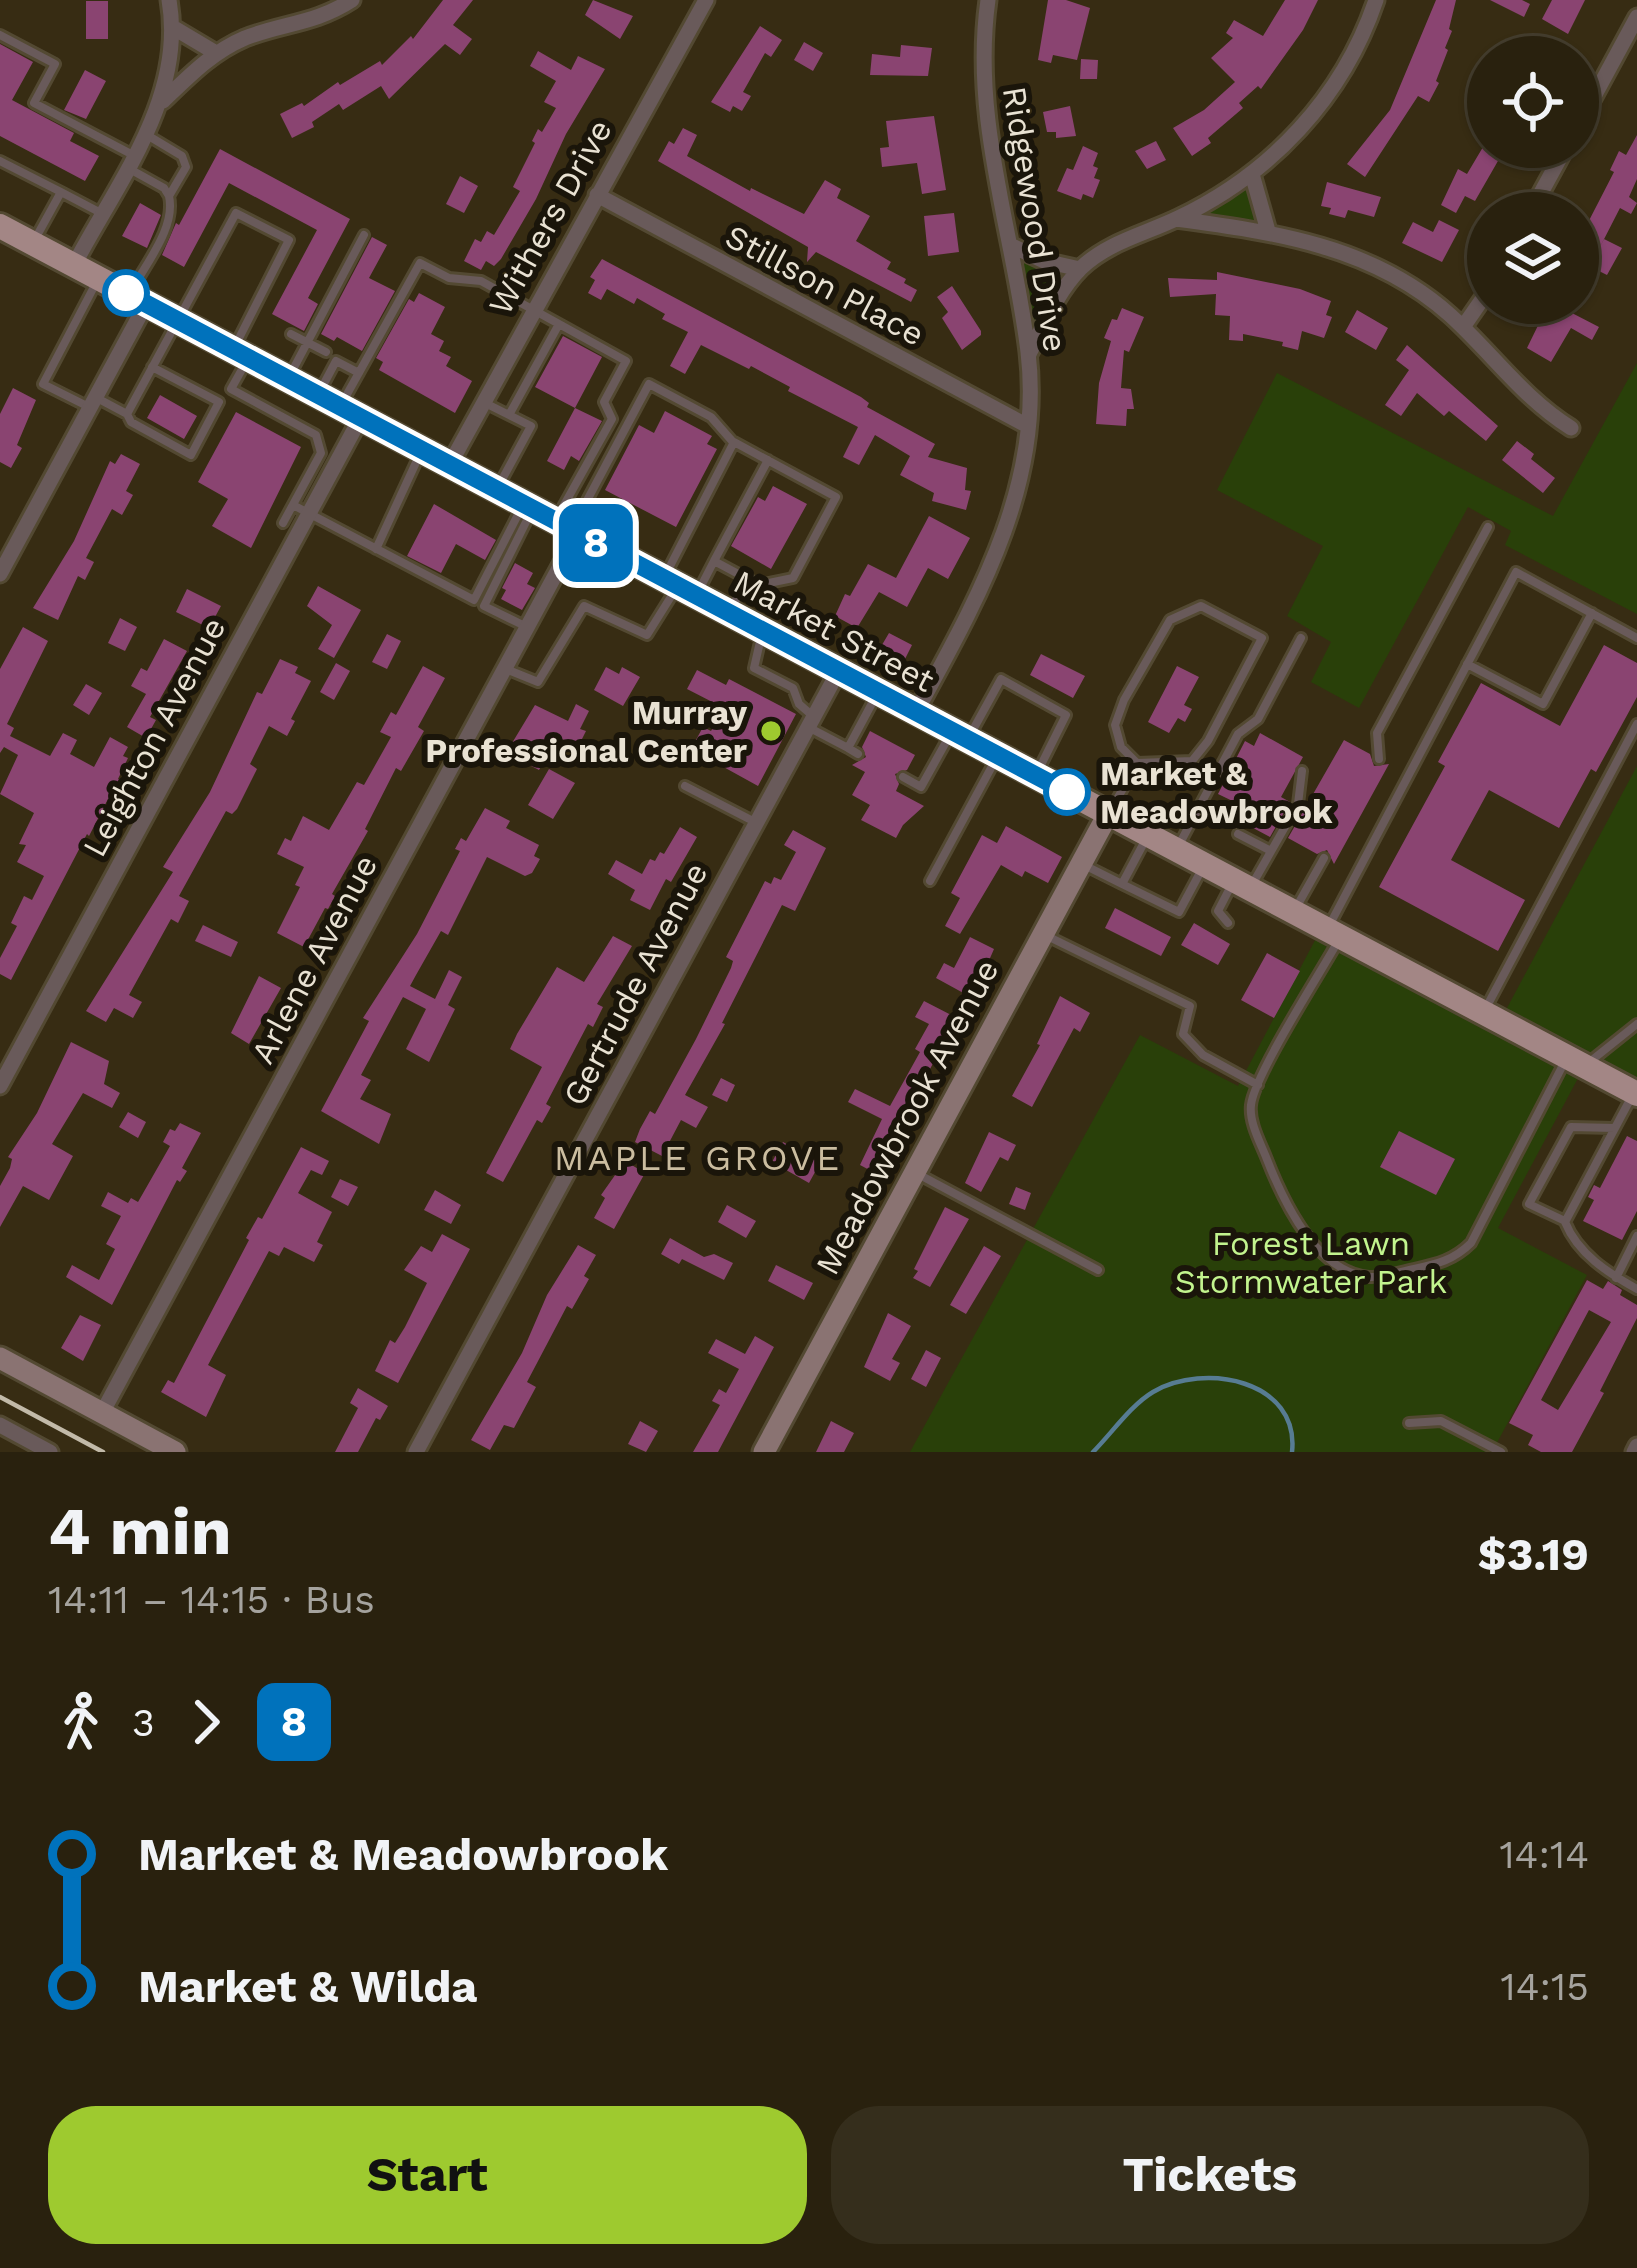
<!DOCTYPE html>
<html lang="en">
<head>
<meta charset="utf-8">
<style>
  :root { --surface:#29210e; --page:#352e1c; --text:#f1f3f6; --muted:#a5a39e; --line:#453e2e; --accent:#9eca2f }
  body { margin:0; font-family:"Work Sans",sans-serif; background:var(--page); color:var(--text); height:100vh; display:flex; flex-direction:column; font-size:45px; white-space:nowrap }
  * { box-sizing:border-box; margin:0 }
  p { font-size:39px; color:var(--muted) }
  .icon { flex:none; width:66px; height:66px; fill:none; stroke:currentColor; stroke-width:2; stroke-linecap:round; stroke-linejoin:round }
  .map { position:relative; height:1452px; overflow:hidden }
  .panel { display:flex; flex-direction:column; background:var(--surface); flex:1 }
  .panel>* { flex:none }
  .badge { padding:0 24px; border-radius:18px; font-size:42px; line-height:78px }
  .fabs { position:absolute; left:1467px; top:36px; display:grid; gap:24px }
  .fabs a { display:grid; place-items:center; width:132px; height:132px; border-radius:50%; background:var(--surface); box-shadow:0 3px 9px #0004,0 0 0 3px var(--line); font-size:60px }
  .map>.badge { position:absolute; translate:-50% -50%; box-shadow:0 0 0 6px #fff }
  .legs { display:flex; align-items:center; gap:18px; height:132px; padding:0 48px; font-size:39px }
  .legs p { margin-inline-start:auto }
  .overview { display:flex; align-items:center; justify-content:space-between; height:204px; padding:0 48px }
  h1 { font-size:66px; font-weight:700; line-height:90px }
  .action { display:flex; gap:24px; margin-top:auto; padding:24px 48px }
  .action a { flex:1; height:138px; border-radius:48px; background:var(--accent); color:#111; font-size:48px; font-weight:700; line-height:138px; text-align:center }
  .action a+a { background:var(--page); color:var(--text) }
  ul { padding:0 48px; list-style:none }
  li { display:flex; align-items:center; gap:42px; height:132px; font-size:45px }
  li i { display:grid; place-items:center; width:18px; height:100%; margin:0 15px; background:currentColor }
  li i::after { content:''; width:30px; height:30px; margin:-15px; border:9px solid; border-radius:50%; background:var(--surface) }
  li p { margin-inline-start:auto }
  li:first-child i { background:linear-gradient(#0000 50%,currentColor 0) }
  li:last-child i { background:linear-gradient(currentColor 50%,#0000 0) }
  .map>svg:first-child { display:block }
  .green { fill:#294009 }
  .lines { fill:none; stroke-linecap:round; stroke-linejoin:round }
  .stream { stroke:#577c93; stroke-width:4.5 }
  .building { fill:#8a4471; fill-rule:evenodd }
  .lane-casing { stroke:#534932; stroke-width:14 }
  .street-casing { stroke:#534932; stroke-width:21 }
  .secondary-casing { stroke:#534932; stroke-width:27 }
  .primary-casing { stroke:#534932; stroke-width:30 }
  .lane { stroke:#695a5a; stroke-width:8 }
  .street { stroke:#695a5a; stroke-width:15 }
  .secondary { stroke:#8a7372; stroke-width:21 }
  .primary { stroke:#a38685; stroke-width:24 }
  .rail { stroke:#c2baa9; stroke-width:4.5 }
  .line-1-casing { stroke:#fff; stroke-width:27 }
  .line-1 { stroke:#0072bc; stroke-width:18 }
  .stop-1-dot { fill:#fff; stroke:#0072bc; stroke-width:6 }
  .poi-dot { fill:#9eca2f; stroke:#1a150a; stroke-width:4.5 }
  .labels { text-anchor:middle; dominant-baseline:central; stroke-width:12; stroke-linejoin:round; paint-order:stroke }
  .street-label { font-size:33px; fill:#e9e2d3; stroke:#1a150a }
  .poi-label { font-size:33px; font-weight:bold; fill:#e9e2d3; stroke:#1a150a; text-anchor:end }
  .stop-label { font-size:33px; font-weight:bold; fill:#e9e2d3; stroke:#1a150a; text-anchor:start }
  .park-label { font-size:33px; fill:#c2f48e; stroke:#1a150a }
  .neighbourhood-label { font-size:36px; letter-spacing:3px; fill:#cbbda0; stroke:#1a150a }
</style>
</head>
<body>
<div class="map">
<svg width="1637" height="1452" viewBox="0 0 1637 1452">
  <rect width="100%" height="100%" fill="#372c13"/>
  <path class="green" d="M1252,174L1268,231L1176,219Z
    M1010,245L1080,269L1029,354Z
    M1637,363V614L1505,545L1511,531L1468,507L1359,708L1311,682L1331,642L1287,616L1323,546L1217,490L1277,373L1553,516Z
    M1637,766V1094L1584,1067L1498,1228L1587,1275L1492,1452H910L1140,1035L1238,1086L1322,927L1500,1021Z"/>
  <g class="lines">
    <path class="stream" d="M1093,1452C1111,1434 1131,1405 1153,1392C1204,1362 1300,1380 1292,1452"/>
  </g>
  <path class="building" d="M443,0H473L453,25L472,39L460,55L445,44L389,99L381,86L343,110L339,104L312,122L314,127L292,138L280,114L302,103L304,106L338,82L340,85L380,61L382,65L411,36L413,39Z
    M593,0L633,16L620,39L585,15Z
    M1048,0H1066L1090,8L1077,60L1053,55L1051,63L1038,60Z
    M1285,0H1318L1303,30L1261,89L1258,86L1239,103L1243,108L1208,138L1211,143L1192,156L1173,128L1204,110L1235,82L1211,58L1233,38L1226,33L1234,20L1263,36Z
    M1436,0H1456L1449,29L1452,31L1445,48L1448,50L1436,81L1439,83L1429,102L1418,96L1365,177L1347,164L1390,110Z
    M1490,0H1522L1530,4L1524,17Z
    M1552,0H1585L1568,34L1542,19Z
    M86,1H108V39H86Z
    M760,26L782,40L771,57L765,53L743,92L751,96L742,111L733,106L730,112L711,102Z
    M804,42L823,53L813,71L794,60Z
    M0,44L33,62L12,100L74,133L70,141L99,156L85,181L0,136Z
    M901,45L932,48L928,76L870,75L872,54L900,57Z
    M538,51L571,70L578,56L605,69L566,134L536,199L501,259L494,266L486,261L481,270L464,261L475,239L481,242L487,231L494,235L520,191L513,187L535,143L532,141L538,129L542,132L556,108L544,102L556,81L530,66Z
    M1081,59L1098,60L1097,79H1080Z
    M85,70L106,81L86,119L64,110Z
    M1070,106L1076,136L1056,138V132H1047L1043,112Z
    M934,116L946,190L922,194L917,163L882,167L880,148L889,147L886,121Z
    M683,128L697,135L687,156L750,191L751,188L804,214L825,180L841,189L837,198L870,216L856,241L891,262L887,269L906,279L904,283L917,290L911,302L816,252L807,262L808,247L658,161L669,141L674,144Z
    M1637,135V179L1629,197L1637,203L1631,214L1620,208L1600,247L1604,239L1622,248L1607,275L1589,266L1599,249L1580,238L1614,172L1610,170L1619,151L1626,155Z
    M1156,141L1166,160L1147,169L1135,151Z
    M1083,146L1098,153L1093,166L1098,168L1094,178L1100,180L1093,198L1083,194L1081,200L1057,191L1067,168L1073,170Z
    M1483,147H1506L1475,201L1465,196L1456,213L1441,205L1458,169L1467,174Z
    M220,149L350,219L308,298L318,304L304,331L272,314L317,230L229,183L184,267L162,255L176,223L179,225Z
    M460,176L478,186L464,213L446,204Z
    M1327,182L1381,197L1374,217L1348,210L1345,218L1329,214L1331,208L1321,206Z
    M140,203L161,215L147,248L122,236Z
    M954,213L959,252L928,256L924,216Z
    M1439,220L1459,230L1442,262L1402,243L1413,222L1433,232Z
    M372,237L387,245L369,278L395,291L362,351L337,337L334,341L321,334Z
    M602,259L861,397L869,403L867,407L935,444L928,457L967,468L965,490L971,491L966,510L932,501L934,493L900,475L910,456L875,435L859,465L843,457L858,427L788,391L790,387L751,366L749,369L701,345L685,374L670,366L688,332L662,319L665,314L637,298L634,304L607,289L601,300L588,293L595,280L590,277Z
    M1217,272L1300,289L1331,301L1326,315L1332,317L1324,338L1302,331L1298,350L1282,346L1283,342L1243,334V341L1229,340L1230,316L1215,315L1216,294L1170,297L1168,278L1217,280Z
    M952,286L981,331V335L962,350L942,318L948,312L937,297Z
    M419,293L445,307L431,334L444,341L439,351L451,357L446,366L472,381L455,413L379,370L383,362L376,358L409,299L414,302Z
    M1549,303H1574L1570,312L1599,327L1592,340L1571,328L1551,362L1527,348Z
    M1122,308L1144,317L1129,352L1124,350L1121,388L1131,389L1134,409H1127L1126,426L1096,424L1099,383L1111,341L1104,338L1112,319L1117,320Z
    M1357,310L1388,328L1376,350L1345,332Z
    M563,336L602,357L575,408L535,387Z
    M1407,345L1498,426L1486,441L1449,411L1444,416L1417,393L1401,416L1385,405L1409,370L1396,360Z
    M13,388L36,400L17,445L22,448L11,468L0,462V414Z
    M160,395L197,416L184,439L147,418Z
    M575,408L602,421L579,461L571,456L564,470L547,461Z
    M665,411L712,436L707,444L717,449L676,527L605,490L639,425L654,433Z
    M236,412L301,447L251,548L212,526L228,499L198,482Z
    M1517,441L1534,454L1531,459L1555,478L1543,493L1502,460Z
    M121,454L140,464L126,491L133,495L122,515L112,509L86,558L94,562L85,580L78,576L58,620L33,608L74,541L110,461L115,464Z
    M773,486L807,504L771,569L731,546L758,497L765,501Z
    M434,504L496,540L485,560L456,544L441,573L407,556Z
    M929,516L970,538L948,579L928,568L907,607L879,592L857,628L835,616L845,594L850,596L868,564L896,578Z
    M515,563L533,573L527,584L535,588L522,610L501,599L506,590L502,588Z
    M318,586L361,610L334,658L318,649L332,625L307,606Z
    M187,589L221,606L209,628L176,612Z
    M120,618L137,627L125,651L108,643Z
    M23,627L48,641L7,724L14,728L10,736L50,756L63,733L77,740L70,754L94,767L110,737L128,747L123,756L128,758L118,779L123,782L113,802L108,799L89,836L87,834L11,980L0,974V958L17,926L11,923L24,896L32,900L44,876L17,862L26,845L19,844L34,813L0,794L18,755L4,747L0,753V669Z
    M889,633L912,645L903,663L879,650Z
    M387,634L401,641L387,669L372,662Z
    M164,639L187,651L150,717L156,720L146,738L127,727L146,694L131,686L141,668L147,671Z
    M1604,645L1637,663V697L1596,772L1591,769L1559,828L1489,790L1451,860L1525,900L1498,951L1379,887L1445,766L1438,762L1481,683L1560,726Z
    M1041,654L1085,676L1073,698L1030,675Z
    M280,659L298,667L295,673L311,681L291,719L295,721L287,736L269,726L250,764L257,769L237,809L232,814L226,811L179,896L189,901L178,923L171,919L129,995L142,1002L133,1018L114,1008L106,1022L86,1011L173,872L163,867L210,792L257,692L262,694Z
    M336,663L350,671L334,700L320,692Z
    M423,666L445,678L418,727L424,731L401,771L396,768L365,829L368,831L332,894L335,896L328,909L325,908L304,947L277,933L300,887L295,885L304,867L277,854L285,838L291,841L303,816L329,830L357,782L364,785L391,737L380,732L391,712L396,715Z
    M1177,666L1199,677L1184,705L1192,709L1185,722L1178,718L1169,733L1148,722Z
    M606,667L619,674L622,667L640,677L623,706L594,690Z
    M697,670L726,685L729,679L796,714L758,786L691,749L703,727L711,731L724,708L687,689Z
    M86,684L102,693L89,715L73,705Z
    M576,704L589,711L580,729L586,731L578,747L558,737L539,770L506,753L535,705L568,721Z
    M870,731L915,755L907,770L895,774L899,784L896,791L924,806L903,825L896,838L861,820L870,805L852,795L865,772L852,765L866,757L862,747Z
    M1260,733L1303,757L1281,797L1290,802L1270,837L1242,822L1249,809L1218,794L1245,741L1254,746Z
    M1344,740L1370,754L1374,766L1389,764L1334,864L1327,850L1317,854L1288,838Z
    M549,769L575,783L553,819L528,805Z
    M485,808L510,821L506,828L539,845L534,856L540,859L532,873L525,876L487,857L448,935L441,931L416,975L410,986L435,999L449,970L462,977L448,1005L455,1009L429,1062L406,1049L426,1009L403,997L361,1075L371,1080L360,1099L391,1114L379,1144L321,1111L369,1021L363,1018L417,934L460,851L455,849L461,838L466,841Z
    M1006,826L1062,857L1048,883L1025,871L1022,877L1001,865L960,934L945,926L960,898L951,893L982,835L997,843Z
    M680,827L697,837L671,882L666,879L650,910L630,900L635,890L608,874L616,860L642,874L650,859L655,861L660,852L664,854Z
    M793,830L826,848L795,911L782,905L722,1023L725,1024L685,1095L708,1107L696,1128L681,1120L662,1156L635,1142L640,1129L650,1111L655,1114L696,1039L731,968L733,961L726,957L765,881L771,884L774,877L781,880L796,852L784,845Z
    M1115,908L1171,937L1161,956L1105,928Z
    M1194,923L1230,944L1218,965L1181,945Z
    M203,925L238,942L231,957L195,941Z
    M613,936L632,946L597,1004L603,1007L593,1027L588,1024L546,1104L551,1107L542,1123L537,1120L503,1182L486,1173L542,1067L510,1049L517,1034L557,967L584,982Z
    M970,937L994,949L984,972L980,970L967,995L936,978L944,963L954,968Z
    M1267,953L1300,971L1274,1018L1241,1000Z
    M259,976L281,988L249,1044L231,1033Z
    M1060,996L1090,1013L1080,1032L1074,1028L1032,1107L1012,1096L1040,1045L1037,1044Z
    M924,1001L957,1018L875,1173L860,1165L882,1119L848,1102L855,1089L890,1106L920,1052L915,1049L929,1024L915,1017Z
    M71,1042L109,1061L104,1084L120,1093L112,1108L83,1093L52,1144L73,1156L49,1200L23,1186L0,1227V1186L10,1168L12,1159L8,1157L37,1113Z
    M721,1078L735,1085L727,1102L712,1095Z
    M128,1112L146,1122L138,1138L119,1127Z
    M180,1123L201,1133L182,1168L187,1171L180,1182L177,1180L112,1305L66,1277L72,1265L99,1280L115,1249L106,1244L121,1216L101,1206L108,1192L128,1203L131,1198L138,1202L170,1146L163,1142L170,1129L175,1131Z
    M1399,1131L1455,1159L1436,1195L1380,1167Z
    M989,1132L1016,1145L1008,1161L1000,1157L981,1192L965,1183Z
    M1627,1136L1637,1141V1211L1622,1240L1583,1221L1594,1200L1588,1197L1594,1185L1600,1188Z
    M783,1142L820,1163L809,1183L772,1162Z
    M301,1147L329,1161L322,1175L311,1170L298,1193L332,1212L317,1242L323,1245L314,1262L284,1247L279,1256L269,1251L208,1365L226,1375L206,1417L161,1392L168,1380L174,1383L249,1240L246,1238L258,1217L262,1219Z
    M625,1161L645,1173L614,1229L594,1218L605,1198L601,1195Z
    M340,1179L358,1187L348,1206L331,1197Z
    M1016,1187L1031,1193L1025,1210L1009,1204Z
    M435,1190L461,1205L451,1224L424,1210Z
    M727,1205L756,1221L746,1238L718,1222Z
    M945,1207L969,1219L930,1287L913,1278L918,1271L914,1269Z
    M442,1234L470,1249L398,1383L375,1371L390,1340L395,1343L405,1327L427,1283L404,1270L421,1246L432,1252Z
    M670,1238L704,1257L714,1254L733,1263L724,1280L682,1259L679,1264L661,1254Z
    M578,1245L596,1255L584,1276L589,1279L572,1309L567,1306L527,1382L536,1387L514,1428L504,1425L490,1450L471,1440L522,1353L547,1295Z
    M984,1246L1001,1256L966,1314L950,1305Z
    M776,1265L813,1283L804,1300L768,1281Z
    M1587,1280L1603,1289L1608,1281L1622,1290L1620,1295L1637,1305V1318L1600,1391L1604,1393L1572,1452H1541L1528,1445L1533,1435L1509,1423ZM1589,1310L1611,1322L1558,1410L1541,1400Z
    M888,1313L911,1326L892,1359L900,1363L890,1381L864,1367Z
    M80,1315L101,1325L83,1361L61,1348Z
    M755,1336L774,1347L718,1452H693L720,1405L712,1401L719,1389L726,1393L739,1369L708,1353L716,1339L745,1354Z
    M926,1350L941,1358L926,1387L911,1379Z
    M358,1388L388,1406L380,1420L376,1418L358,1452H335L358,1408L350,1403Z
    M640,1421L658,1431L646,1452L628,1444Z
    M831,1421L854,1433L844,1452H816Z"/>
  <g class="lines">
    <g class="lane-casing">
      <path id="lane" d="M0,35L55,64L34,103L133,155
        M0,161L61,192
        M126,167L164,188L169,196
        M34,241L61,192L101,213
        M133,288C147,262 176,227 169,196L186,167L182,156L147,135
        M291,334L326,352
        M245,364L231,389L316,435L321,453L283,523
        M289,377L364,235
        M319,393L336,361L359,373
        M95,397L127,414L236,213L289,240L234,348
        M341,405L420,263L449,278L481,281L559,324L509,415L485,403
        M89,407L43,384L96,283
        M127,414L131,422L191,455L219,402L152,367
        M498,487L531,426L509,415
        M293,505L474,600L523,505
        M559,514L612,419L604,402L626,361L559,324
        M575,523L649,384L711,417L733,442
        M376,549L419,456
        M667,572L734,442L836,497L793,578L759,585L714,561L768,460
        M698,592L714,561
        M731,609L748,578
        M525,626L484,606L532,510
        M762,633L754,668L793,688L799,704L814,717
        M1467,664L1543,704L1592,613
        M506,669L538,682L584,606L647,635L677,587
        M808,727L848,748
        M969,737L1001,679L1066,715L1039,769
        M858,754L848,748L877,694
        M1379,759L1377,733L1488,527
        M903,777L921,787L951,733
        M685,786L755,822
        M1110,812L1137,763L1192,761L1208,741L1262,638L1201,606L1170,620L1124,700L1115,725L1121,747L1137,763
        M1238,834L1271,851
        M1147,837L1122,884L1179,912L1202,869
        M1180,843L1238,734L1258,719L1301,638
        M1086,866L1122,884
        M930,881L997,757
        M1253,883L1298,804L1302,771
        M1297,906L1324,858
        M1228,923L1218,911L1233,882
        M1329,926L1516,572L1637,638
        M1045,935L1190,1006L1183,1034L1203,1055L1258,1085
        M1337,943C1319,975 1254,1076 1251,1105C1249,1122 1260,1142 1266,1157C1283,1201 1316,1272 1369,1277C1383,1278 1399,1272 1414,1269C1437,1264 1454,1260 1471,1243L1564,1063
        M1487,1006L1637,724
        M1587,1064L1637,1024
        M1632,1096L1565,1222C1578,1254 1608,1273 1637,1289
        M916,1173L1098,1270
        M1565,1221L1529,1204L1571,1127L1615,1128
        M1616,1278L1637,1236
        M1409,1423L1441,1421L1501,1452"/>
    </g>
    <g class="street-casing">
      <path id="street" d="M174,28L216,53
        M163,101C189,76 212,52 245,38C283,23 315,24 352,0
        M1578,126L1637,17
        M1252,174L1268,231
        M597,195L1026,425
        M1530,213L1566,147
        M1176,219C1274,232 1373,246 1450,315C1492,353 1523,398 1571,428
        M1010,245L1044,261L1080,269
        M74,265C117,183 186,97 169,0
        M1463,327L1488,291
        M1029,354C1044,325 1057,292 1081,268C1108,242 1145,234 1178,218C1271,174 1343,97 1376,0
        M450,464L706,0
        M0,574L146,304
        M916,712C977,600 1044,485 1028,352C1014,234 971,120 988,0
        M0,1086L361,417
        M102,1413L578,533
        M0,1425L50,1452
        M416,1452L838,672
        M1634,1452L1637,1446"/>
    </g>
    <g class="secondary-casing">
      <path id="secondary" d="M0,1358L175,1452
        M764,1452L1108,814"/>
    </g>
    <g class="primary-casing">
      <path id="primary" d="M0,226L1637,1094"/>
    </g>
    <use href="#lane" class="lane"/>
    <use href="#street" class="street"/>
    <use href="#secondary" class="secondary"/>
    <use href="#primary" class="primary"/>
    <path class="rail" d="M0,1397L103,1452"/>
  </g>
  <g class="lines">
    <g class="line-1-casing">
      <path id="line-1" d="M126,293L1067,792"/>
    </g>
    <use href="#line-1" class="line-1"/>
  </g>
  <g class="stop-1-dot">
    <circle cx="126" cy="293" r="21"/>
    <circle cx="1067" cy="792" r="21"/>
  </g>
  <circle class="poi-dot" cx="771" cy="731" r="12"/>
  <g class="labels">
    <g class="street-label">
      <text transform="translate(550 217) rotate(-61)">Withers Drive</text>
      <text transform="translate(1035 219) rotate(81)">Ridgewood Drive</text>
      <text transform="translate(825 285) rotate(28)">Stillson Place</text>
      <text transform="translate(834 631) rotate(28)">Market Street</text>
      <text transform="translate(154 737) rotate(-62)">Leighton Avenue</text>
      <text transform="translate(314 959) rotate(-62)">Arlene Avenue</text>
      <text transform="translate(635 984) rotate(-62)">Gertrude Avenue</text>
      <text transform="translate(907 1117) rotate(-62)">Meadowbrook Avenue</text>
    </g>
    <g class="poi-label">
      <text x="747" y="712">Murray<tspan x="747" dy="38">Professional Center</tspan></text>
    </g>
    <g class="stop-label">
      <text x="1100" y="773">Market &amp;<tspan x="1100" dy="38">Meadowbrook</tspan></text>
    </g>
    <g class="park-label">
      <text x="1311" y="1243">Forest Lawn<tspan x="1311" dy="38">Stormwater Park</tspan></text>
    </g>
    <g class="neighbourhood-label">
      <text x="698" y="1158">MAPLE GROVE</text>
    </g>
  </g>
</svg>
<div class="fabs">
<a><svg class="icon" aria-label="locate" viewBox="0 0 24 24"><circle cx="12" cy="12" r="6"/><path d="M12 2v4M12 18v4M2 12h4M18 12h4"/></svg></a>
<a><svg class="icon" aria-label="layers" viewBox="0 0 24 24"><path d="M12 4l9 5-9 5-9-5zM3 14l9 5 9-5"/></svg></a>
</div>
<b class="badge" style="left:596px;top:543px;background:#0072bc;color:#fff">8</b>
</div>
<section class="panel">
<div class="overview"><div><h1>4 min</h1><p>14:11 – 14:15 · Bus</p></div><b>$3.19</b></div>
<div class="legs"><svg class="icon" aria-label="walk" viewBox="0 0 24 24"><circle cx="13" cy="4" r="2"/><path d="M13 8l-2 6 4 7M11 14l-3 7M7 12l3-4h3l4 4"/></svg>3<svg class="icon" aria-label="forward" viewBox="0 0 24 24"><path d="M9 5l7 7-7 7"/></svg><b class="badge" style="background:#0072bc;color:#fff">8</b></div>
<ul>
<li><i style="color:#0072bc"></i><b>Market &amp; Meadowbrook</b><p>14:14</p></li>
<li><i style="color:#0072bc"></i><b>Market &amp; Wilda</b><p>14:15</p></li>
</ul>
<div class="action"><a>Start</a><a>Tickets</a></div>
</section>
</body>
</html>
